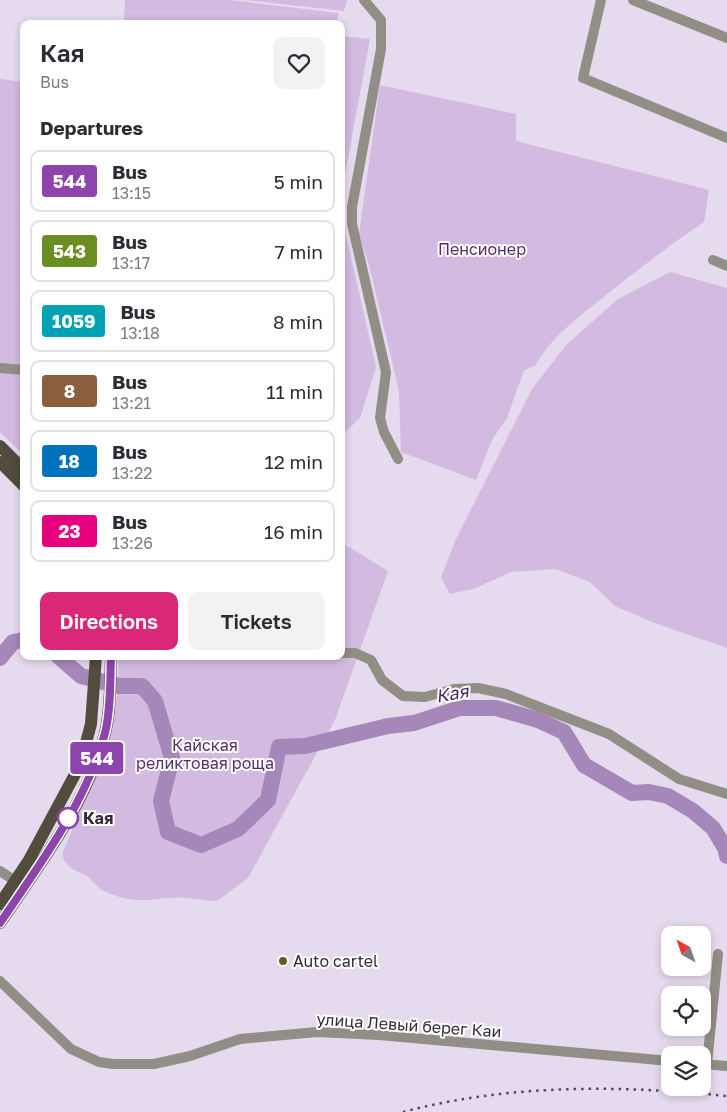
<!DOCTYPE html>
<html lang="en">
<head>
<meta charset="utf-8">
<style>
  :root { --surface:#fff; --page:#f2f2f3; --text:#2b2b33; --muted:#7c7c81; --line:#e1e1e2; --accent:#db2777 }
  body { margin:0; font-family:"Golos Text",sans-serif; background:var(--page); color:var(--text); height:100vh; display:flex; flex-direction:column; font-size:19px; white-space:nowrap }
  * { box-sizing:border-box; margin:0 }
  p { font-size:16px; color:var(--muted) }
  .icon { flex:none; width:28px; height:28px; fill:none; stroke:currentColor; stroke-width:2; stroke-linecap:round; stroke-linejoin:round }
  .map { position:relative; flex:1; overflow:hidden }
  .side { position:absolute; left:20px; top:20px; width:325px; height:640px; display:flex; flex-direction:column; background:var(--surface); border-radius:10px; box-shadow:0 2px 8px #0003 }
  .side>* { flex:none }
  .badge { padding:0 10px; border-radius:4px; font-size:18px; line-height:32px }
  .needle { width:32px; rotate:320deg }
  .buttons { position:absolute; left:661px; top:926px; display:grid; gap:10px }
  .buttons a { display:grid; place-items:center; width:50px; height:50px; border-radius:10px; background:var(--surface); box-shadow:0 2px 8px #0003; font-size:25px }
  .map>.badge { position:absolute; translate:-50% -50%; box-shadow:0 0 0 2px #fff }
  h2 { padding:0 20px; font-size:19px; line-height:45px }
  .round { display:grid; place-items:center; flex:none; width:52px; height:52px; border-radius:10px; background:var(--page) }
  .headline { display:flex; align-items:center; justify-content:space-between; height:85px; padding:0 20px }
  h1 { font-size:24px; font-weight:600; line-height:38px }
  .action { display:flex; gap:10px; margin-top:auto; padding:10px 20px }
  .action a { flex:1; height:58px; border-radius:10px; background:var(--accent); color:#fff; font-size:20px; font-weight:600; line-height:58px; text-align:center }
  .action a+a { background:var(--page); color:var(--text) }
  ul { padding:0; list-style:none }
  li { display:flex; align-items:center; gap:15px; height:62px; margin:0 10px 8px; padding:0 10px; border:2px solid var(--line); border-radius:10px }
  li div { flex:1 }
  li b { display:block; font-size:19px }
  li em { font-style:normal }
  li .badge { min-width:55px; font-weight:700; text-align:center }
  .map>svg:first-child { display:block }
  .green { fill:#d2bae1 }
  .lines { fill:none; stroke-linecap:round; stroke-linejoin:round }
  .river { stroke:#a687ba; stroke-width:16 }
  .minor { stroke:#908e85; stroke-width:10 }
  .major { stroke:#514c3d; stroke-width:12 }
  .rail { stroke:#524c56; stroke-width:2.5; stroke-dasharray:2.5 5; stroke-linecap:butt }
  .line-casing { stroke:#fff; stroke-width:11 }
  .line { stroke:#8e44ad; stroke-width:8 }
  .stop-dot { fill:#fff; stroke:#8e44ad; stroke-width:2.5 }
  .poi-dot { fill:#695a28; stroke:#fff; stroke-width:2 }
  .labels { text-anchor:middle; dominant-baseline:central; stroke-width:4; stroke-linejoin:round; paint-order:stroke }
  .park-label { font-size:16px; fill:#562d6c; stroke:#fff }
  .stop-label { font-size:16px; font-weight:bold; fill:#322d35; stroke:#fff; text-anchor:start }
  .poi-label { font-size:16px; fill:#322d35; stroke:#fff; text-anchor:start }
  .street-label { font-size:16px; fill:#322d35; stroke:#fff }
  .water-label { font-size:18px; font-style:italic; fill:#4e2564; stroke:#fff }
</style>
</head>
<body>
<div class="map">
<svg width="727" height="1112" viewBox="0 0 727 1112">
  <rect width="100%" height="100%" fill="#e6daee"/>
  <path class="green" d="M125,0H229L338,13L337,24H124Z
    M245,0H347L344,11Z
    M341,36L370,39L341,196Z
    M0,79L24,82V455L0,432Z
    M380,85L516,114V141L709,190L704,222C672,243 642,267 611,291C583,314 553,334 535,366L524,370L507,418L492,440L476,480L401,452L399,391L369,265L359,234Z
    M341,213L376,367L360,418L341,436Z
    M670,272L727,288V648L652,622L615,606L590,582L555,569L511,572L473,589L450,594L441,578L456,539L532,389L566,345L618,299Z
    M341,542L388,571L335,720L248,878L217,901C201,900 182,896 166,898C142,901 129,902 106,892C97,889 93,880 85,875C75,870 61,865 63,852L108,743L119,686L118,656H341Z"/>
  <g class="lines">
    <path class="river" d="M58,656L81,676L119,686H142L155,701L172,758L161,801L168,832L201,845L238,829L268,800L279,747L305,746L388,726L414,723L460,708H496L538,720L564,732L584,765L632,793L649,792L668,796L693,811L713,828L725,848L727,856
      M0,658L13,642L24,640"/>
    <path class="minor" d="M364,0L381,20V49L352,207V224L386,372L380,418L384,432L398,459
      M601,0L583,78L727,138
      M633,0L727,38
      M713,260L727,266
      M0,368L24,370
      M341,653H355L371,660L382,680L403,696L425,697L454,689L478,688L506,694L609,734L679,779L727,794
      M0,871L20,884
      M0,981L71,1049L99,1062L113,1064H154L190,1056L240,1039L317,1032L379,1035L670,1061
      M702,1064L727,1066
      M707,1064L718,954"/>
    <path class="major" d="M0,446L24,470
      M0,462L24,486
      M0,904L29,860L80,765L91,724L96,656
      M0,923C40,864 87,803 105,733C111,709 110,681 111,656"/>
    <path class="rail" d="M403,1112C508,1084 619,1085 727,1096"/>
  </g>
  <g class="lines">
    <g class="line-casing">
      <path id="line" d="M0,923C40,864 86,803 105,733C111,709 110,681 111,656"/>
    </g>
    <use href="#line" class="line"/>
  </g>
  <circle class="stop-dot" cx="68" cy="818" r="10"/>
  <circle class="poi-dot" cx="283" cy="961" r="5"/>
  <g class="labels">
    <g class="park-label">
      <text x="482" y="249">Пенсионер</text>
      <text x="205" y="745">Кайская<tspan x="205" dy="18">реликтовая роща</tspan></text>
    </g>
    <g class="stop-label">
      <text x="83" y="818">Кая</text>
    </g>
    <g class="poi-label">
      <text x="293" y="961">Auto cartel</text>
    </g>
    <g class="street-label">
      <text transform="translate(409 1025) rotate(4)">улица Левый берег Каи</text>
    </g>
    <g class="water-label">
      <text transform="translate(452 693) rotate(-10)">Кая</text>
    </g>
  </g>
</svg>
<div class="buttons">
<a><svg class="needle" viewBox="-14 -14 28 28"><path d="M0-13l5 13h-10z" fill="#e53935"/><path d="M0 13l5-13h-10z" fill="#7c7c81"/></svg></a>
<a><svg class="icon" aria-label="locate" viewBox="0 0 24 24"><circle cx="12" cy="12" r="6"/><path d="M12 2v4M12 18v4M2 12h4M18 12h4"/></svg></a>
<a><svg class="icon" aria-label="layers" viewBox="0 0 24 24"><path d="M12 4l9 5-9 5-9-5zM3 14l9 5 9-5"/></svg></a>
</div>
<b class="badge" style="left:97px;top:758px;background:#8e44ad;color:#fff">544</b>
<section class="side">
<div class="headline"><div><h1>Кая</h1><p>Bus</p></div><a class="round"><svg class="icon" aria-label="heart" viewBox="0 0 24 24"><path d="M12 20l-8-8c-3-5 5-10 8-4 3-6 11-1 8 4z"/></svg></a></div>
<h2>Departures</h2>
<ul>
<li><span class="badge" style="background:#8e44ad;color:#fff">544</span><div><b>Bus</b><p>13:15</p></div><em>5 min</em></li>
<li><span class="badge" style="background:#6b8e23;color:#fff">543</span><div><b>Bus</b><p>13:17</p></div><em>7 min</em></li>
<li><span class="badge" style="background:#00a3b4;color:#fff">1059</span><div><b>Bus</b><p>13:18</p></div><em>8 min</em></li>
<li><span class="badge" style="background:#8b5e3c;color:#fff">8</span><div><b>Bus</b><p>13:21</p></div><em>11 min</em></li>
<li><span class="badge" style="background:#0072bc;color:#fff">18</span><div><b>Bus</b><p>13:22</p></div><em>12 min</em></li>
<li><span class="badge" style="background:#e6007e;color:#fff">23</span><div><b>Bus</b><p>13:26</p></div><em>16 min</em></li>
</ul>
<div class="action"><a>Directions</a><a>Tickets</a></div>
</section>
</div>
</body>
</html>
